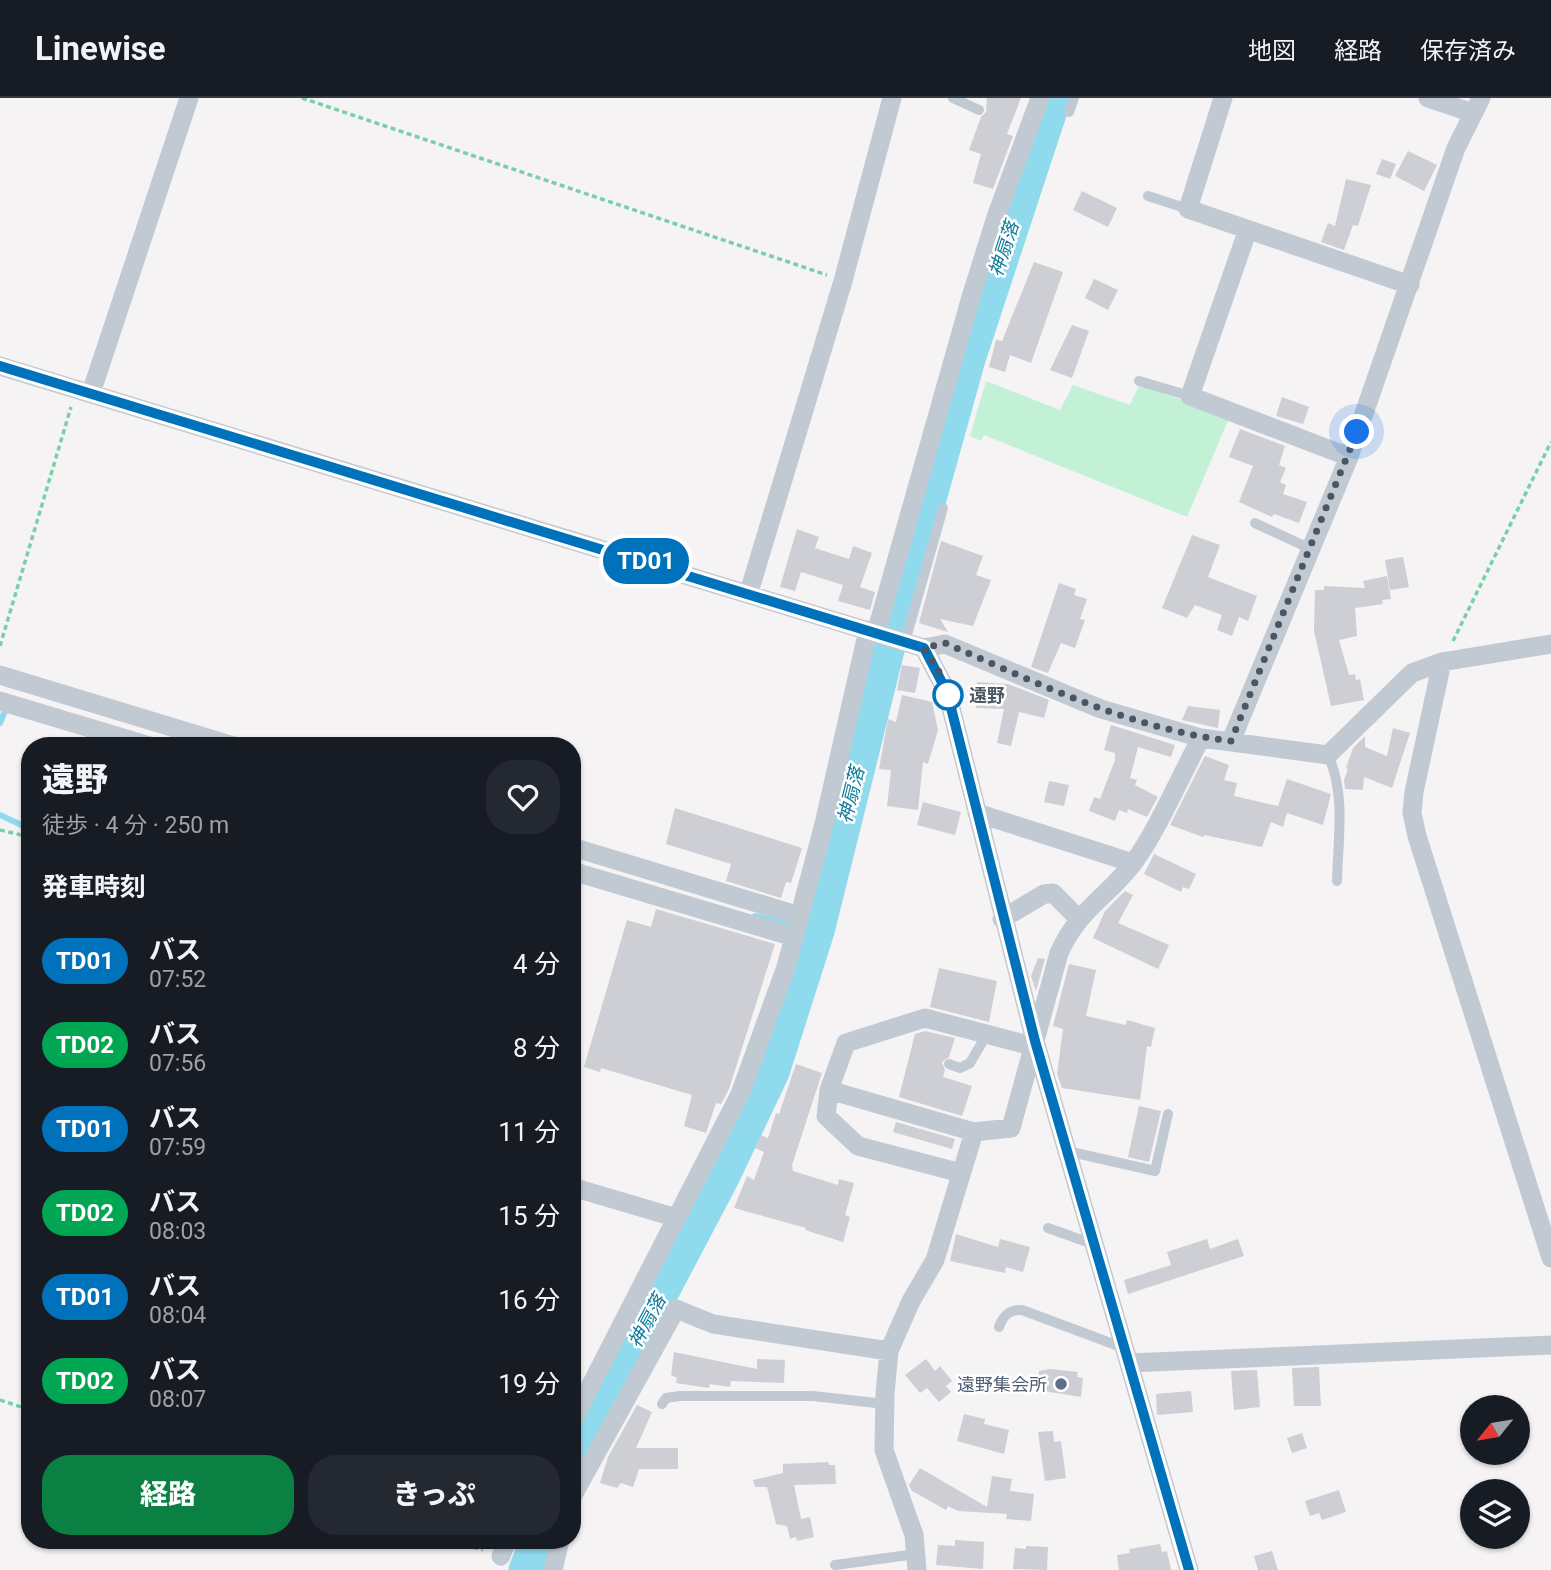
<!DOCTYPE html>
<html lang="ja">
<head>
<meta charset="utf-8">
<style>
  :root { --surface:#171b24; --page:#242831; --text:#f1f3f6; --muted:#9ea1a6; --line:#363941; --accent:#0b8043 }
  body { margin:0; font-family:Roboto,"Noto Sans JP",sans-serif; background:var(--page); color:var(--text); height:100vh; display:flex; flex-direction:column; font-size:26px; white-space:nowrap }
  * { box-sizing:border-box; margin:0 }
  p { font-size:23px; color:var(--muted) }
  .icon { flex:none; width:38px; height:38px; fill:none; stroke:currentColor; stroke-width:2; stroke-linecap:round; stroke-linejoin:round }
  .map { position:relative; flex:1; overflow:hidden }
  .side { position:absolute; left:21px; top:639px; width:560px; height:812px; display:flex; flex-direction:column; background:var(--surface); border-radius:28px; box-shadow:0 2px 5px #0004 }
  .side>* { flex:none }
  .badge { padding:0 14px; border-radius:23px; font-size:24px; line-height:46px }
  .needle { width:46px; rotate:240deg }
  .tools { position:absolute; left:1460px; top:1297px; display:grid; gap:14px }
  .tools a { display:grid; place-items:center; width:70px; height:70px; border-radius:50%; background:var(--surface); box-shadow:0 2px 5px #0004; font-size:35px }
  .you { position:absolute; width:35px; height:35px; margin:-18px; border:5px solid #fff; border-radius:50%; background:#1a73e8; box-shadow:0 0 0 10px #1a73e833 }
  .map>.badge { position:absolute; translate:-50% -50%; box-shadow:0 0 0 4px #fff }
  h2 { padding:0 21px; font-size:26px; line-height:63px }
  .round { display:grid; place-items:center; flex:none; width:74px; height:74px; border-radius:28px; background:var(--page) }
  .headline { display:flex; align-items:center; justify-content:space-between; height:119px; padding:0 21px }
  h1 { font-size:33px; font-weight:800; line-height:52px }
  .button { display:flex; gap:14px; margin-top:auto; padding:14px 21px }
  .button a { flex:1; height:80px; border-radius:28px; background:var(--accent); color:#fff; font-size:28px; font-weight:800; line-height:80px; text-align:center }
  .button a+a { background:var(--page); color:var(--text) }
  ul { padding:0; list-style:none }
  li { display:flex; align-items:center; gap:21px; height:84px; padding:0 21px }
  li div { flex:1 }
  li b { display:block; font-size:26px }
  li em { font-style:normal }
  li .badge { min-width:77px; font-weight:700; text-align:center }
  header { display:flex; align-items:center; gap:42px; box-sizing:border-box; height:98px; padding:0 35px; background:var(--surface); border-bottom:2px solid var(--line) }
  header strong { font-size:33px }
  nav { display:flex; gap:38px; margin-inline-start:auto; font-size:24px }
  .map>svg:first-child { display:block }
  .green { fill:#c3f1d5 }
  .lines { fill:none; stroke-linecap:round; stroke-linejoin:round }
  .stream { stroke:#90daee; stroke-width:6 }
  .river { stroke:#90daee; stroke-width:35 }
  .building { fill:#cdcfd5 }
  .path { stroke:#7ad0a6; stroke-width:3.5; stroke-dasharray:5 3.5; stroke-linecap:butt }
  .service { stroke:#c1cad2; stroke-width:10 }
  .minor { stroke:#c1cad2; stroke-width:19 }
  .line-casing { stroke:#fff; stroke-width:16 }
  .line { stroke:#0072bc; stroke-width:10 }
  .walk { stroke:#4a5661; stroke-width:7; stroke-dasharray:0 12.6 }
  .stop-dot { fill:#fff; stroke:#0072bc; stroke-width:3.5 }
  .service-dot { fill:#5c6f8a; stroke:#fff; stroke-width:2.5 }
  .labels { text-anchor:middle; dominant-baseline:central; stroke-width:5; stroke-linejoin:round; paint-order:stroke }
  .stop-label { font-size:18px; font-weight:bold; fill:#4a5661; stroke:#fff; text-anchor:start }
  .service-label { font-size:18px; fill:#4e5e75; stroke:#fff; text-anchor:end }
  .water-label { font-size:19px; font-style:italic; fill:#0c7c9b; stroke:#fff }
</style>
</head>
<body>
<header>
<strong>Linewise</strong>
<nav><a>地図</a><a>経路</a><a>保存済み</a></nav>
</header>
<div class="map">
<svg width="1551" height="1472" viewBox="0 0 1551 1472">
  <rect width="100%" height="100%" fill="#f5f3f3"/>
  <path class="green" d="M986,283L1060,312L1073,287L1130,307L1139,287L1230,318L1187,419L984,337L981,343L970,338Z"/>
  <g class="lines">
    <path class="stream" d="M0,625L7,608
      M0,717L30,731
      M755,818L817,833"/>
    <path class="river" d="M572,1364L722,1079L772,974L817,833L889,544L968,261L1054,0
      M526,1472L538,1442"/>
  </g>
  <path class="building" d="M987,0H1021L1007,36L1013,38L993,91L973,85L981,56L969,52L981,19L986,14Z
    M1408,53L1437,67L1424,93L1395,78Z
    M1382,61L1396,66L1390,81L1376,76Z
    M1346,81L1371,87L1358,128L1353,127L1344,152L1321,144L1328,125L1335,128Z
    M1082,93L1117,110L1108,129L1073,112Z
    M1034,164L1063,174L1031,265L1010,257L1005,274L989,269L996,242L1002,243Z
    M1094,181L1118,192L1108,212L1085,200Z
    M1072,227L1089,233L1072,280L1050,272Z
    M1282,299L1309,309L1303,326L1276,318Z
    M1240,331L1285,348L1279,367L1286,370L1280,384L1286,387L1283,396L1307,404L1299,425L1274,416L1272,419L1239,404L1253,368L1229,359Z
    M797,431L819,439L815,450L849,461L853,448L872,455L860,489L875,494L870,512L838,503L843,487L801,474L795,493L780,489Z
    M1192,437L1220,447L1208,479L1257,498L1248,523L1239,519L1232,538L1217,532L1222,517L1195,507L1187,520L1162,510Z
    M941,443L983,458L976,477L991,482L973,528L940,521L948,534L919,525Z
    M1403,459L1409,489L1390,492L1385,462Z
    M1387,478L1391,501L1382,502L1383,506L1355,510L1357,538L1339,542L1349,577L1355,576L1356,582L1360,581L1364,602L1331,608L1314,533L1315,492H1324V488L1365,490L1363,483Z
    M1059,485L1076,491L1074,497L1087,501L1080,521L1085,522L1075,550L1061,545L1048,575L1031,569Z
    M902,567L920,570L915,595L897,592Z
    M977,584L1008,586L1049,602L1044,620L1019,614L1011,648L997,645L1004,611L976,610Z
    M902,597L932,604L938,632L928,666L923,664L918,712L887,708L891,672L879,671L888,621L896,624Z
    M1188,608L1220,612L1218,630L1182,622Z
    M1111,627L1175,647L1171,659L1138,649L1130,680L1137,682L1135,687L1158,699L1147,719L1128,711L1127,715L1119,712L1115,723L1089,713L1094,699L1100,701L1115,662V655L1104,652Z
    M1393,630L1410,635L1392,690L1364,679L1363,692L1345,691L1344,682L1348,671L1346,670L1353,650L1365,638V649L1387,658Z
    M1205,658L1229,667L1224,682L1237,685L1234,698L1278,708L1287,681L1331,696L1323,727L1287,715L1283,729L1271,724L1262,749L1204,737L1203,739L1170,727Z
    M1049,683L1069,687L1064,708L1044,704Z
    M923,704L961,714L955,737L917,727Z
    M675,710L802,750L791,785L786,784L781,800L726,783L731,766L666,746Z
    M1154,756L1196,776L1189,791L1183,789L1181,794L1144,776Z
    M1125,793L1133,797L1118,825L1169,847L1158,871L1093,840L1105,813Z
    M656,811L775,846L729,991L721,1006L716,1005L706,1035L684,1028L692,997L601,970L600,974L584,969L627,822L651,829Z
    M1038,860L1045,861L1036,893L1031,878Z
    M1069,866L1096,872L1086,918L1126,927L1127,922L1155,930L1151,949L1147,948L1140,1002L1062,990L1057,976L1063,931L1053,928Z
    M939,870L997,883L989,924L930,909Z
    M925,933L955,940L949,959L942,964L945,972L943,979L972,988L962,1018L899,999L915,936Z
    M796,966L822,975L792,1067L793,1073L838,1087L839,1081L854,1085L845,1117L850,1119L843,1144L805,1132L806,1130L734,1110L747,1078L754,1082L764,1054L755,1050L761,1037L768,1040L776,1015L779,1016Z
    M1139,1008L1161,1013L1149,1064L1128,1059Z
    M896,1024L955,1041L952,1051L893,1034Z
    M956,1136L998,1149L1000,1141L1030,1149L1023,1174L1006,1169L1005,1175L950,1163Z
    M1207,1141L1210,1151L1238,1141L1244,1158L1128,1196L1124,1182L1171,1167L1167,1154Z
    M674,1254L757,1271V1261L785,1262L784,1285L731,1283L730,1289L710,1286L709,1290L676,1285L677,1280L671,1277Z
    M926,1261L935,1273L940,1268L952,1283L946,1288L951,1294L939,1304L927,1290L920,1295L905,1277Z
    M1319,1269L1321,1308H1294L1292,1270Z
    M1050,1271L1078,1274L1077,1279L1083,1280L1081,1299L1037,1292L1039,1273Z
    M1257,1272L1260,1309L1234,1312L1231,1273Z
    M1191,1293L1193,1314L1157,1317L1156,1296Z
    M637,1307L652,1314L636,1350H678V1371H639L633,1389L621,1385L617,1390L600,1385L608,1359Z
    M964,1316L985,1321L984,1326L1009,1332L1004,1356L957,1343Z
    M1053,1333L1054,1344L1061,1343L1066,1380L1045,1383L1038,1334Z
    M1302,1335L1307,1350L1292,1355L1287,1340Z
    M828,1364L829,1367H835L836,1386L794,1387L801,1421L810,1419L814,1439L797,1443L796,1439L790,1441L787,1428L776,1426L767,1389H755L753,1382L783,1375V1366Z
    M920,1370L987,1409L992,1378L1012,1381L1010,1393L1034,1396L1031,1423L1006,1421L1007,1416L958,1413L948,1408L946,1412L912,1393L909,1387Z
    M1339,1392L1346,1414L1322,1422L1319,1415L1310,1418L1305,1403Z
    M955,1442L984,1444L983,1471L936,1467L938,1447L955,1448Z
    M1160,1446L1162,1454L1167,1453L1171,1472H1119L1117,1457L1130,1455L1129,1451Z
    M1026,1448L1048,1449L1047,1472L1013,1471L1015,1450L1026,1451Z
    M1272,1453L1278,1472H1258L1254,1458Z"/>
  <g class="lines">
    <path class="path" d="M302,0L827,177
      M1453,543L1551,344
      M0,548L71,309
      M0,732L30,739
      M0,1302L30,1312
      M449,1442L483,1452"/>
    <path class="service" d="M953,0L979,12
      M1069,14L1074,0
      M1148,98L1188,111
      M1139,283L1190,298
      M1255,425L1311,451
      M905,544L943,410
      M1328,657C1346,696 1338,740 1337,783
      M949,966L960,970L970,965L987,936
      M1067,1053L1155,1073L1168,1016
      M1048,1130L1093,1146
      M999,1229C1003,1218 1009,1211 1022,1212L1124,1250
      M662,1306L666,1300L680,1298H813L885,1306
      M835,1467L916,1456"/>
    <path class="minor" d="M1223,0L1188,111L1410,187
      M1428,0L1473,15
      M1247,134L1190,298L1349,359
      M0,268L924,550L947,594L1035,943L1189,1472
      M91,295L189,0
      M749,494L843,183L892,0
      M876,535L971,199L997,116L1040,0
      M924,550L945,546L1101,611L1201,640L1328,657L1412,575L1442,564L1551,546
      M1442,564L1414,694L1412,715L1417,738L1551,1160
      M0,577L234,648
      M0,603L150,648
      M1231,643L1349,359L1456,50L1481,0
      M977,715L1133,765
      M572,749L800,818
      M572,773L794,839
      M1002,821L1044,796L1053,795L1078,820
      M829,992L974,1034
      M961,1075L858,1048L826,1018L829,992L846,945L925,920L1024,946L1035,943
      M572,1089L677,1120
      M1129,1265L1551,1247
      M572,1324L740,996L786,869L824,726L868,532
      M572,1399L676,1211L713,1226L889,1253
      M501,1458L507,1442
      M553,1472L560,1442
      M917,1472L914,1437L884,1352L885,1296L889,1253L911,1203L935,1162L974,1034L1011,1030L1059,855C1080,809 1107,800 1134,764C1158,731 1181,677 1201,640"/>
  </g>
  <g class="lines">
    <g class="line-casing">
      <path id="line" d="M0,268L924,550L947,594L1035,943L1189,1472"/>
    </g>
    <use href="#line" class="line"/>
    <path class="walk" d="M948,597L941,577L924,550L945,545C1037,585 1131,631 1231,643L1357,334"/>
  </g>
  <circle class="stop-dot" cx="948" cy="597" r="14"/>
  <circle class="service-dot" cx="1061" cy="1286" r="7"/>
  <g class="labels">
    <g class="stop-label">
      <text x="969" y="597">遠野</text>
    </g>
    <g class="service-label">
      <text x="1047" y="1286">遠野集会所</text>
    </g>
    <g class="water-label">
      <text transform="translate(1004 151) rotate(-72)">神扇落</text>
      <text transform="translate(851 697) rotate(-76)">神扇落</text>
      <text transform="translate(647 1223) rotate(-62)">神扇落</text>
    </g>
  </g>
</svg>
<div class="tools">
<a><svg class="needle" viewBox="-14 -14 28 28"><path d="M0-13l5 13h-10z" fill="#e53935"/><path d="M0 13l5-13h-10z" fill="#9ea1a6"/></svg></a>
<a><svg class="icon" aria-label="layers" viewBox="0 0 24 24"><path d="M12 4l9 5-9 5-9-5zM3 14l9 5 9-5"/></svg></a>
</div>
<div class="you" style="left:1357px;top:334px"></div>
<b class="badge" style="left:646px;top:463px;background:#0072bc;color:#fff">TD01</b>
<section class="side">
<div class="headline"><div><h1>遠野</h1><p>徒歩 · 4 分 · 250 m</p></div><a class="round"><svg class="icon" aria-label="heart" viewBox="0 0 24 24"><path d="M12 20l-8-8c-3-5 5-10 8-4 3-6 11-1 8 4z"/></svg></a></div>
<h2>発車時刻</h2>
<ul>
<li><span class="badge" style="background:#0072bc;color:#fff">TD01</span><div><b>バス</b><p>07:52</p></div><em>4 分</em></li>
<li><span class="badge" style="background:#00a651;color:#fff">TD02</span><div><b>バス</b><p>07:56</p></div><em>8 分</em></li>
<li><span class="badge" style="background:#0072bc;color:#fff">TD01</span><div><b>バス</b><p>07:59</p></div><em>11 分</em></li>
<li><span class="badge" style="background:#00a651;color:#fff">TD02</span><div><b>バス</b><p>08:03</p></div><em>15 分</em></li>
<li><span class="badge" style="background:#0072bc;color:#fff">TD01</span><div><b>バス</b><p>08:04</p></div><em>16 分</em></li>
<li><span class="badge" style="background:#00a651;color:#fff">TD02</span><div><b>バス</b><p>08:07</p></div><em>19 分</em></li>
</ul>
<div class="button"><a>経路</a><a>きっぷ</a></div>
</section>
</div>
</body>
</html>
